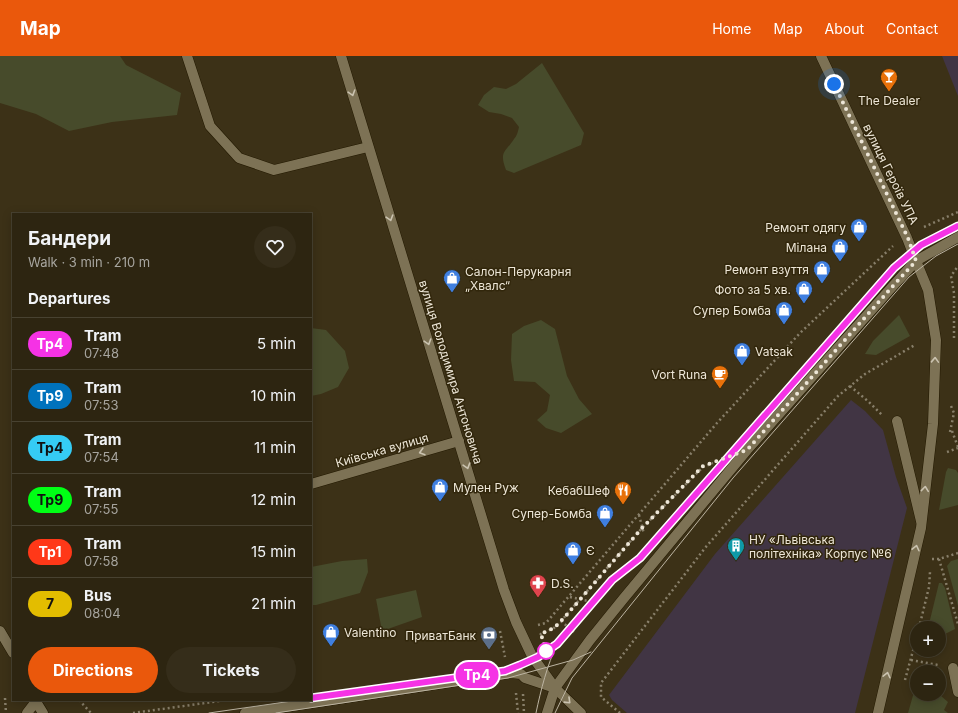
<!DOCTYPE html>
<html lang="en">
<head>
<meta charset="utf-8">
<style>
  :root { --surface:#2d2511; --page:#352d1a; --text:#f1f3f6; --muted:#a7a59f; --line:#484231; --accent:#ea580c }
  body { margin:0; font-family:Inter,sans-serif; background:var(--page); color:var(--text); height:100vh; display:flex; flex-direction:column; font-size:15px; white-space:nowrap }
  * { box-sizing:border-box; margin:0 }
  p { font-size:13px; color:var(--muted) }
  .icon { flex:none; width:22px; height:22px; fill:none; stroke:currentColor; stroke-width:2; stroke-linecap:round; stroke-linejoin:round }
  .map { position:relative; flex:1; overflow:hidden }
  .panel { position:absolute; left:12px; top:157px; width:300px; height:488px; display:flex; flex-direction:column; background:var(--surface); border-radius:0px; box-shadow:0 2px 10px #0003,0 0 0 1px var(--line) }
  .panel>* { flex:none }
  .badge { padding:0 8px; border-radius:13px; font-size:14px; line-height:26px }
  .fabs { position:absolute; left:910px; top:565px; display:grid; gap:8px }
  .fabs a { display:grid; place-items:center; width:36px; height:36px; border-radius:50%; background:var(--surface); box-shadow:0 2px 10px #0003,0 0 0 1px var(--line); font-size:20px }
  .you { position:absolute; width:20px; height:20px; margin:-10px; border:3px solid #fff; border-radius:50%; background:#1a73e8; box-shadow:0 0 0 6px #1a73e833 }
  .map>.badge { position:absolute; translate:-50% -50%; box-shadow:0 0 0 2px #fff }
  h2 { padding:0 16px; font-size:15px; line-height:36px }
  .round { display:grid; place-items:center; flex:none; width:42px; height:42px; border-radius:21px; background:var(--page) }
  .summary { display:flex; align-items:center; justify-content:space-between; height:68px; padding:0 16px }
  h1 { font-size:19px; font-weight:700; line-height:30px }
  .cta { display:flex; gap:8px; margin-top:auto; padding:8px 16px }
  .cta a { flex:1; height:46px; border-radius:24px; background:var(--accent); color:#fff; font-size:16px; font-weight:700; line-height:46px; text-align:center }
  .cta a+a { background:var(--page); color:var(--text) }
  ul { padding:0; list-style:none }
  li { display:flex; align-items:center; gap:12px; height:52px; padding:0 16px; border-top:1px solid var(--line) }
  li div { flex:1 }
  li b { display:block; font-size:15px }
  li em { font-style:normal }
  li .badge { min-width:44px; font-weight:700; text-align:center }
  header { display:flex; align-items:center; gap:24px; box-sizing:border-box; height:56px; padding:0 20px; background:var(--accent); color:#fff }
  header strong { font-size:19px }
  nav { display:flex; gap:22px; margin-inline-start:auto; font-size:14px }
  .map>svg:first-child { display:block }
  .education { fill:#413544 }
  .green { fill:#474b2b }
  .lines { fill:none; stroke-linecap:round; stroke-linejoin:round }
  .service-casing { stroke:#231900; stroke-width:11 }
  .minor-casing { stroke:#231900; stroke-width:11 }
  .tertiary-casing { stroke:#231900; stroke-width:11 }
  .secondary-casing { stroke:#231900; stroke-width:11 }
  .path { stroke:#887f6a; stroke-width:2.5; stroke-dasharray:2 3; stroke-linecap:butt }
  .service { stroke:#7d7255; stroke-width:10 }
  .minor { stroke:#7d7255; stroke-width:10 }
  .tertiary { stroke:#7d7255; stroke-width:10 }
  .secondary { stroke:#7d7255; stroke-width:10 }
  .tram { stroke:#bdb5a3; stroke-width:1 }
  .oneway { stroke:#cbc3b0 }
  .line-casing { stroke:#fff; stroke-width:9 }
  .line { stroke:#f532e5; stroke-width:6 }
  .walk { stroke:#ede6d7; stroke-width:4; stroke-dasharray:0 7.2 }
  .stop-dot { fill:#fff; stroke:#f532e5; stroke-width:2 }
  .labels { text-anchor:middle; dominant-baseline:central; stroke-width:3; stroke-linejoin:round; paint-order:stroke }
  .poi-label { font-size:12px; fill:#ede6d7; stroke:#32270c; text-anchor:end }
  .street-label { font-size:12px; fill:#ede6d7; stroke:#32270c }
</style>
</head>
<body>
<header>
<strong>Map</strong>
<nav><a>Home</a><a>Map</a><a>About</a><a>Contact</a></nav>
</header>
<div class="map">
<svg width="958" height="657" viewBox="0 0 958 657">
  <rect width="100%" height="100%" fill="#3c3117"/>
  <path class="education" d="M942,0H958V40Z
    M851,344L865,355L883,374L896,421L907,452L855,657H627L612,644L609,639L715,498Z"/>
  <path class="green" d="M0,0H120L126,9L181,37L177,59L112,66L69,75L36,58L0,47Z
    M542,7L584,77L581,89L514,117L506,114C499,95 505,97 514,83C517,80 518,75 519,71L512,62L501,58L489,56L478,49L484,39L494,31L506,33L516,28Z
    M899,259L910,280L876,299L865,298L873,285Z
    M541,264L555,273L567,320L579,343L592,358L561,377L546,372L537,364L547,355L550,339L535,326L514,325L511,304L512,278L524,270Z
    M311,272L326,274L345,295L349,312L338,331L321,338L311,340Z
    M948,412L956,414L958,417V449L939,454L946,416Z
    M367,503L368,516L360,537L316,549H311V511L342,505Z
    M958,503V550L947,510L951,505Z
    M939,527H942L945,532L955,573L939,581V572H928Z
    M416,534L422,561L382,575L376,543Z
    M939,628L945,633L941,640L948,646L944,654L948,657H908L914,636L917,632V638H939Z"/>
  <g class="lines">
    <g class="service-casing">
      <path id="service" d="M187,0L210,70L239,102L274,114L368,91
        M897,365L921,465
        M953,612L958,636"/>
    </g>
    <g class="minor-casing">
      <path id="minor" d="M311,428L459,385
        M0,575L13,597
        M35,644L43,657
        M27,657L37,644"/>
    </g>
    <g class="tertiary-casing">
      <path id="tertiary" d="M555,632L581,657
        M878,657L921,472L933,368L936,284L928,234L916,205"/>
    </g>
    <g class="secondary-casing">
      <path id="secondary" d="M341,0L504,534L516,566L532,600L555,632
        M821,0L907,182L916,205
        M245,657L511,617L521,618L525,622L555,632
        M547,657L555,632L590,584L624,542L747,394L892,231L916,205L958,181"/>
    </g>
    <path class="path" d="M924,171L958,156
      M954,282V237L951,220L958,210
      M850,330L869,346L882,359
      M952,375L958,391
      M950,376L954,357L951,350
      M947,396L958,392
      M639,459L644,478
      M932,503H939L958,497
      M939,503L958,568
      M570,541L588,545
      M561,565L575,577
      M538,569L546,567L717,367L800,277L893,190
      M919,572L929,531L930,516
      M500,575L505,601
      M540,579L541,578L554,572L561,565L642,472L703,411L713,407
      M911,604L938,609
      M905,624L917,580
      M516,637L518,657
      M523,638L524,657
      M5,642L6,657
      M79,644L91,657
      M133,657L227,644
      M620,657L601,641V627L705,492L838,340L865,318L915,289"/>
    <use href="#service" class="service"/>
    <use href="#minor" class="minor"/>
    <use href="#tertiary" class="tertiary"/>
    <use href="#secondary" class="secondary"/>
    <path class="tram" d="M311,642L505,615L520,609L538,601L557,588L612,524L640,502L894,213L921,189L958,170
      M209,657L299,644
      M276,657L508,622L573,604L591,596
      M536,657C541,633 547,610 557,588
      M555,657L572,622L733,422L909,221L936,200L958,188"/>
  </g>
  <defs><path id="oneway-chevron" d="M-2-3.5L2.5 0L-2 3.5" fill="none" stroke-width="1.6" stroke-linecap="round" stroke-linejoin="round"/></defs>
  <g class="oneway">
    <use href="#oneway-chevron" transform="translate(352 37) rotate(73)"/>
    <use href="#oneway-chevron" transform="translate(390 162) rotate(73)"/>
    <use href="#oneway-chevron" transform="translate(428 286) rotate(73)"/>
    <use href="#oneway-chevron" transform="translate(935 304) rotate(-88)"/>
    <use href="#oneway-chevron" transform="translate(422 396) rotate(164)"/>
    <use href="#oneway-chevron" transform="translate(467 410) rotate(73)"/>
    <use href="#oneway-chevron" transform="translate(925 433) rotate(-84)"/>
    <use href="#oneway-chevron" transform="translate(916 492) rotate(-77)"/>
    <use href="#oneway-chevron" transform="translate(887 619) rotate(-77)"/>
    <use href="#oneway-chevron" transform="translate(568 645) rotate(44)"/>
  </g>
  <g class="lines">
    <g class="line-casing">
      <path id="line" d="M311,642L505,615L520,609L538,601L557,588L612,524L640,502L894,212L921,189L958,170"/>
    </g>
    <use href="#line" class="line"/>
    <path class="walk" d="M546,595L541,578L554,572L564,562L642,472L703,410L747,394L892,231L916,205L908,182L834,28"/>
  </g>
  <defs>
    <g id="bar-pin" transform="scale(0.9)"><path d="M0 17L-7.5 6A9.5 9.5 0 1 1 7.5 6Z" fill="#e8710a" stroke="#32270c"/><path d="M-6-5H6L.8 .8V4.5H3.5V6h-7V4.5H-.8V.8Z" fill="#fff"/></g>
    <g id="shop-pin" transform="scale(0.9)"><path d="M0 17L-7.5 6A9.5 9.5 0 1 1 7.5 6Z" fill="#3f7fe0" stroke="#32270c"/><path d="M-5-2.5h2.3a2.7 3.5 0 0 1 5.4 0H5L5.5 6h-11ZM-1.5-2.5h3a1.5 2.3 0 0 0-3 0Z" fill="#fff"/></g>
    <g id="cafe-pin" transform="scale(0.9)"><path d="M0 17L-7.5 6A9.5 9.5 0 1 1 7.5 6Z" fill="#e8710a" stroke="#32270c"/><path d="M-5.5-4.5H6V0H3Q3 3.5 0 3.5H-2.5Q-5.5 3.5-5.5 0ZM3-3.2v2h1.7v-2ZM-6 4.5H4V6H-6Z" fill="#fff"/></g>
    <g id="restaurant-pin" transform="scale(0.9)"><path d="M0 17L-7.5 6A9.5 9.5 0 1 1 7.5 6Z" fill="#e8710a" stroke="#32270c"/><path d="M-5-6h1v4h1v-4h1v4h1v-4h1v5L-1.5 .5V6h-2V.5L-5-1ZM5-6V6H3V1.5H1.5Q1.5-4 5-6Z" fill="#fff"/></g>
    <g id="building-pin" transform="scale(0.9)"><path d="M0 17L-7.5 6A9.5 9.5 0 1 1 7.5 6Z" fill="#0f9aa8" stroke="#32270c"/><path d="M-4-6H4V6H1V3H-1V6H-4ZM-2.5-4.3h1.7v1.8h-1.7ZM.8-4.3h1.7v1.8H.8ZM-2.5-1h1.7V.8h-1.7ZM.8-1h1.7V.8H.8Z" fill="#fff"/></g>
    <g id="pharmacy-pin" transform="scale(0.9)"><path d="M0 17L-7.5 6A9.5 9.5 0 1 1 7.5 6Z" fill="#e0444e" stroke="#32270c"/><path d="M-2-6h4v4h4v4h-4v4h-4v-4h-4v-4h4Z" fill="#fff"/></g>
    <g id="bank-pin" transform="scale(0.9)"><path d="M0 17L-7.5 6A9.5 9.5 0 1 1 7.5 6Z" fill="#5c6f8a" stroke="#32270c"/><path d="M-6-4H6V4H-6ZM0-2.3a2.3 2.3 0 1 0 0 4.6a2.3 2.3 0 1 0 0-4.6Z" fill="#fff"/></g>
  </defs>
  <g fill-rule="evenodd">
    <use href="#bar-pin" x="889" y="21"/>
    <use href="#shop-pin" x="859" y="171"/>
    <use href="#shop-pin" x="840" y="191"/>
    <use href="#shop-pin" x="822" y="213"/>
    <use href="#shop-pin" x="452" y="222"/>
    <use href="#shop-pin" x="804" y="233"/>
    <use href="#shop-pin" x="784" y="254"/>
    <use href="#shop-pin" x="742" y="295"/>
    <use href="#cafe-pin" x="720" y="318"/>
    <use href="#shop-pin" x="440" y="431"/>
    <use href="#restaurant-pin" x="623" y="434"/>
    <use href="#shop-pin" x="605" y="457"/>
    <use href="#building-pin" x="736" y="490"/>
    <use href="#shop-pin" x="573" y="494"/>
    <use href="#pharmacy-pin" x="538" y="527"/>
    <use href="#shop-pin" x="331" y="576"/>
    <use href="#bank-pin" x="489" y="579"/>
  </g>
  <circle class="stop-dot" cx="546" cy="595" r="8"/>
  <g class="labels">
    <g class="poi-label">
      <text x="889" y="44" text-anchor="middle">The Dealer</text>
      <text x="846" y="171">Ремонт одягу</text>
      <text x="827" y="191">Мілана</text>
      <text x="809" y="213">Ремонт взуття</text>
      <text x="465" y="215" text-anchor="start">Салон-Перукарня<tspan x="465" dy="14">„Хвалс“</tspan></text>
      <text x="791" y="233">Фото за 5 хв.</text>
      <text x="771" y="254">Супер Бомба</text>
      <text x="755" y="295" text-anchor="start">Vatsak</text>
      <text x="707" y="318">Vort Runa</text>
      <text x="453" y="431" text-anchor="start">Мулен Руж</text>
      <text x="610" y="434">КебабШеф</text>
      <text x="592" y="457">Супер-Бомба</text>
      <text x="749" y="483" text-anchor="start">НУ «Львівська<tspan x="749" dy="14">політехніка» Корпус №6</tspan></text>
      <text x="586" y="494" text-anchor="start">Є</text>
      <text x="551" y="527" text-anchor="start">D.S.</text>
      <text x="344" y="576" text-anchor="start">Valentino</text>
      <text x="476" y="579">ПриватБанк</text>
    </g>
    <g class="street-label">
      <text transform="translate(891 118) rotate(64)">вулиця Героїв УПА</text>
      <text transform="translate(451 316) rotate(73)">вулиця Володимира Антоновича</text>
      <text transform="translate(382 394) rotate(-16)">Київська вулиця</text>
    </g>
  </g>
</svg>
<div class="fabs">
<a>+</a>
<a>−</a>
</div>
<div class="you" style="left:834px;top:28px"></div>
<b class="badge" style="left:477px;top:619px;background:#f532e5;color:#fff">Тр4</b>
<section class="panel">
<div class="summary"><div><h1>Бандери</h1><p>Walk · 3 min · 210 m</p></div><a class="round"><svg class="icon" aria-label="heart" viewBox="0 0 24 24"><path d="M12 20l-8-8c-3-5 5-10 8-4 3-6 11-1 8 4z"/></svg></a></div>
<h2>Departures</h2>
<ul>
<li><span class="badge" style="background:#f532e5;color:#fff">Тр4</span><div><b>Tram</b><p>07:48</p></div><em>5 min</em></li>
<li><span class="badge" style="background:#0072bc;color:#fff">Тр9</span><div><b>Tram</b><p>07:53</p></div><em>10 min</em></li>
<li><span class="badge" style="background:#35ccf5;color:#111">Тр4</span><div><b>Tram</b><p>07:54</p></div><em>11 min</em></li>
<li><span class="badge" style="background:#00ff15;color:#111">Тр9</span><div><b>Tram</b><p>07:55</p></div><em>12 min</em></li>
<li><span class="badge" style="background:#ff3818;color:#fff">Тр1</span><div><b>Tram</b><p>07:58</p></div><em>15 min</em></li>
<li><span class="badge" style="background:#e3bd00;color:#111">7</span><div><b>Bus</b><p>08:04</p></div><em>21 min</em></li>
</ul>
<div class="cta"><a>Directions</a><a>Tickets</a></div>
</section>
</div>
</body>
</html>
